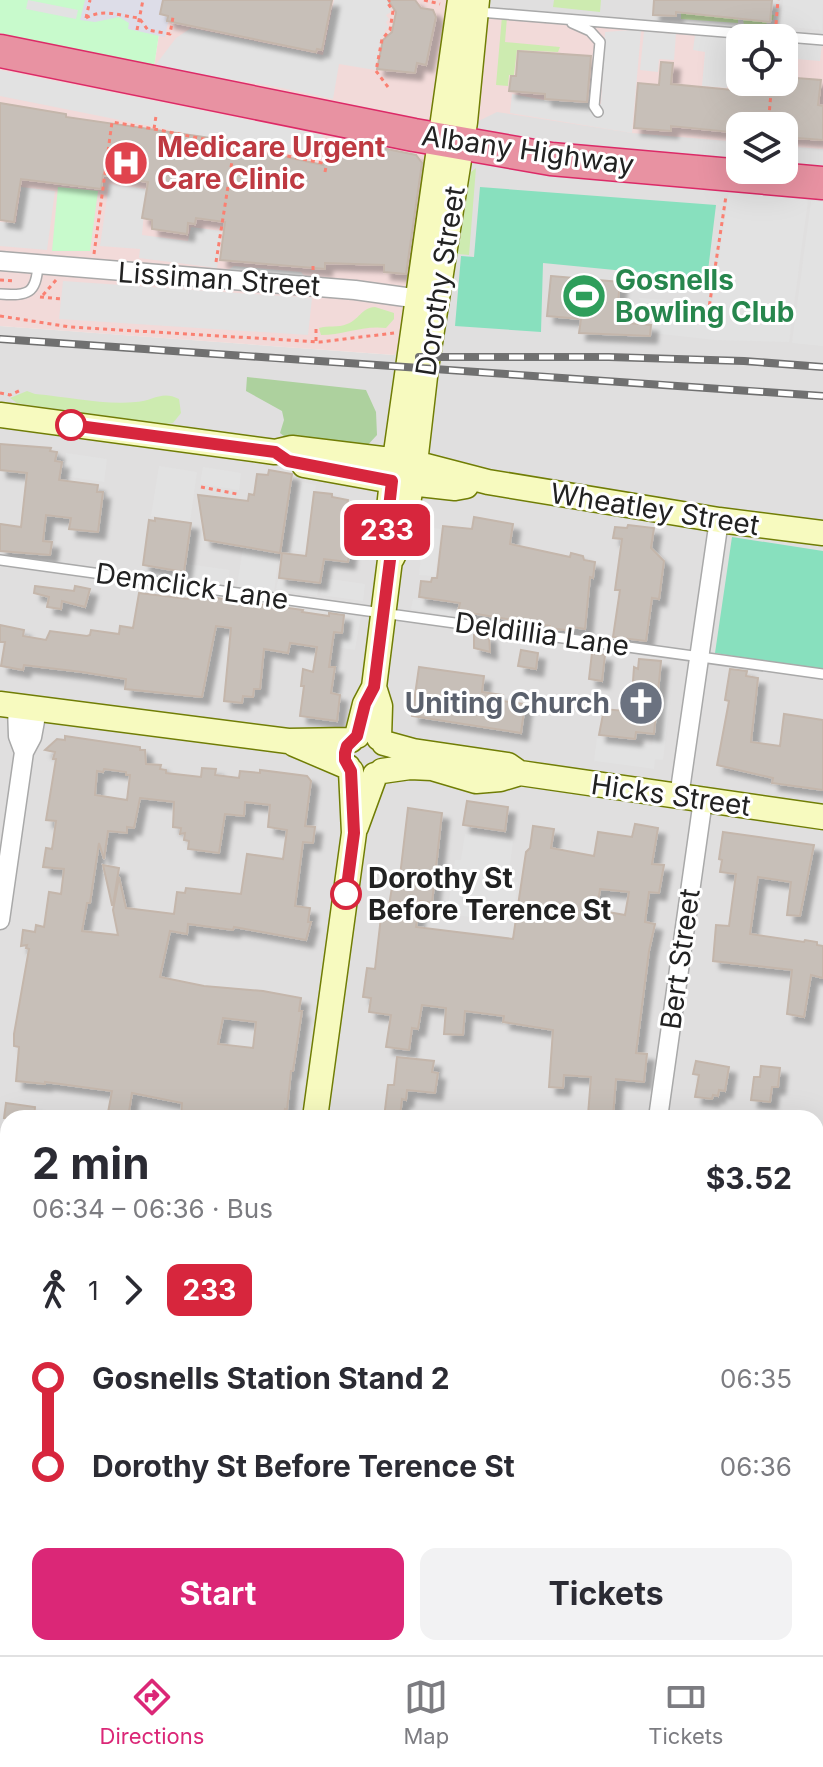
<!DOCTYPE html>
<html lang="en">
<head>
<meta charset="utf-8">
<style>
  :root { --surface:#fff; --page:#f2f2f3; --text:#2b2b33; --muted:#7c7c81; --line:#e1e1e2; --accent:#db2777 }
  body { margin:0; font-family:Inter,sans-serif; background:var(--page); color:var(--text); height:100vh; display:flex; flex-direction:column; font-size:30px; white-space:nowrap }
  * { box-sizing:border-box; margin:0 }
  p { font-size:26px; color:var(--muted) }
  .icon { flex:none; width:44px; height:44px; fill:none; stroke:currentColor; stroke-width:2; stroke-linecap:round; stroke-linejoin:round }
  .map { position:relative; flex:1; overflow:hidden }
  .panel { position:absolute; left:0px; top:1110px; width:824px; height:546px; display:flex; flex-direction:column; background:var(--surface); border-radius:24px 24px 0 0; box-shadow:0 8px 32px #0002 }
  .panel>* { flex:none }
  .badge { padding:0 16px; border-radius:12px; font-size:28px; line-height:52px }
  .fabs { position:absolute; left:726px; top:24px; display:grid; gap:16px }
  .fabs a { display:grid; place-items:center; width:72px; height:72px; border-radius:16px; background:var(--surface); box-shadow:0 8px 32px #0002; font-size:40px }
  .map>.badge { position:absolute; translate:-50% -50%; box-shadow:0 0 0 4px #fff }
  .legs { display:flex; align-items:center; gap:12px; height:88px; padding:0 32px; font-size:26px }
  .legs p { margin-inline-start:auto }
  .head { display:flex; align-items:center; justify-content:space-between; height:136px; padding:0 32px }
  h1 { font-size:44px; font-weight:700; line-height:60px }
  .cta { display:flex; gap:16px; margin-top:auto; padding:16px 32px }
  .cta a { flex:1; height:92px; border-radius:16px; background:var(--accent); color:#fff; font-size:32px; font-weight:700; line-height:92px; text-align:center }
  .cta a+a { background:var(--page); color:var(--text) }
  ul { padding:0 32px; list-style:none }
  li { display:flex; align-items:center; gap:28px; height:88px; font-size:30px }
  li i { display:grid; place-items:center; width:12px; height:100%; margin:0 10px; background:currentColor }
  li i::after { content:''; width:20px; height:20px; margin:-10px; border:6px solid; border-radius:50%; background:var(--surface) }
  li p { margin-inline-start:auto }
  li:first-child i { background:linear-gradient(#0000 50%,currentColor 0) }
  li:last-child i { background:linear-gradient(currentColor 50%,#0000 0) }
  .dock { display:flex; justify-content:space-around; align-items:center; height:112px; border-top:2px solid var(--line); background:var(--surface); font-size:22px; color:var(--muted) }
  .dock a { display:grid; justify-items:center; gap:4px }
  .dock .current { color:var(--accent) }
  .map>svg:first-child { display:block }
  .residential { fill:#e0dfdf; fill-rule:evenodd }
  .commercial { fill:#f2dad9 }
  .grass { fill:#cdebb0 }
  .forest { fill:#add19e }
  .park { fill:#c8facc }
  .pitch { fill:#88e0be }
  .parking { fill:#e2e2e2 }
  .plaza { fill:#dddde8 }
  .building { fill:#c7bfb8; stroke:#c4b6ab; stroke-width:2; fill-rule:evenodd; filter:url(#shadow) }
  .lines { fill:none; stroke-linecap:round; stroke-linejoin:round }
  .lane-casing { stroke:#a9a9a9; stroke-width:12 }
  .street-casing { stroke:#a9a9a9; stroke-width:21 }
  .secondary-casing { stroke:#707d05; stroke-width:27 }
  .highway-casing { stroke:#dc2a67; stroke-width:35 }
  .path { stroke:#fa8072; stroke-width:3; stroke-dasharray:4 4; stroke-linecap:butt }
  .lane { stroke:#fff; stroke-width:9 }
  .street { stroke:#fff; stroke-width:18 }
  .secondary { stroke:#f7fabf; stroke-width:24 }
  .highway { stroke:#e892a2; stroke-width:32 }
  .rail-casing { stroke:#707070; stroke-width:8 }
  .rail { stroke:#fff; stroke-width:5; stroke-dasharray:15; stroke-linecap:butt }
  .line-1-casing { stroke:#fff; stroke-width:18 }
  .line-1 { stroke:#d7263d; stroke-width:12 }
  .stop-1-dot { fill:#fff; stroke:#d7263d; stroke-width:4 }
  .labels { text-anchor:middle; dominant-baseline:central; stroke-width:6; stroke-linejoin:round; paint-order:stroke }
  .health-label { font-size:28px; font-weight:bold; fill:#be3a42; stroke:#fff; text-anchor:start }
  .street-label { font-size:28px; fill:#222; stroke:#fff }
  .leisure-label { font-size:28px; font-weight:bold; fill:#27864d; stroke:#fff; text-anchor:start }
  .worship-label { font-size:28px; font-weight:bold; fill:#5b616d; stroke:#fff; text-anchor:end }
  .stop-label { font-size:28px; font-weight:bold; fill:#222; stroke:#fff; text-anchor:start }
</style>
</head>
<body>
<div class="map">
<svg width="823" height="1655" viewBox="0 0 823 1655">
  <defs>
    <filter id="shadow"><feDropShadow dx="7" dy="7" stdDeviation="2" flood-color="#0004"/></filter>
  </defs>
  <rect width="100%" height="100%" fill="#f2efe9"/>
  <path class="residential" d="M477,0H823V1655H0V326L394,355ZM740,38H784V82H740ZM740,126H784V170H740ZM8,1118H816V1648H8Z"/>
  <path class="commercial" d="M164,0H477L476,11L780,38H740V82H784V38L823,42V149L784,146V126H740V142L632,133L497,112L442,139L408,323L395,355L0,326V33L71,51L154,67Z"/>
  <path class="grass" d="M554,0H601L600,12L553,7Z
    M681,8L684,13L747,14V20L764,21L765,14L774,15L773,20H767L766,27L744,25L743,19H738V23L681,19Z
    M502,16L507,17L505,42L560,47L558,52L517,50L514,75H509L508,86L496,85Z
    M476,168L469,255L458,254L471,172Z
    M375,307L394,313V319L386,328C363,325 343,335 321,335L319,328C328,325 338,328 347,324C359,320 361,308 375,307Z
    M27,391L35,394C69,397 103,405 136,402C153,401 162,390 179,399L181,413L173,423L166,424L29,405L17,403L10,398Z"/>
  <path class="forest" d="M247,377L366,390L376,412L377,435L364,449L290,441L280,433L284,420L282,411L246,391Z"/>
  <path class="park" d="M0,0H164L154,67L71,51L0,33Z
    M58,187L98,191L90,251H52Z"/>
  <path class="pitch" d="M480,187L716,205L707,279L543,263L541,332L455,326L461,256L474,257Z
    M732,537L823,551V670L715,653Z"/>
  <path class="parking" d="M28,0L78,10L76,19L26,9Z
    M334,0H390L391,12L386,15L389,19L386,22L389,28L384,31L386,34L381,38L375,70L339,64L333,99L277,87L154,67L176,38L191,28L323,55Z
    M783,0H823L822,30L780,26Z
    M631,30L641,31L632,133L510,113L512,94L544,100L601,104L605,32Z
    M644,31L676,34L674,60L659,59L658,72L640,70Z
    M695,35L731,38L727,88L702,86L705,52L693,50Z
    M734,40H740V82H758L757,85L731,83Z
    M784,40L822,43L820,61L784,58Z
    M0,70L323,135L319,160L0,96Z
    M109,184L146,189L142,235L188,241L191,227L222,231L217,268L139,258L140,249L100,246Z
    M21,187L55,191L47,250L0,246V222L16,223Z
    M729,191L808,200L789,342L715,340L652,333L653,320H640L643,308L639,298L712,303Z
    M811,201L823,202V346L792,343Z
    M234,266L301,272L306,278L226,271Z
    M63,281L312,298L308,335L59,319Z
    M66,453L107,459L104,482L63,476Z
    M159,466L197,472L190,522L151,516Z
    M203,467L241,473L239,490L200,484Z
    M302,482L316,485L305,552L291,550Z
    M424,527L441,529L435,576L419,575Z
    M243,548L279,554L274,592L237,586Z
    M187,564L230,570L228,585L185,579Z
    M323,578L365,584L363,601L321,595Z
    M278,580L319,586L317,596L276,589Z
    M413,599L453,605L451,616L411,609Z
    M345,614L361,617L355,650L340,648Z
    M659,699L670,700L663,760L655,759L654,769L594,761L597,738L652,745Z
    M465,834L513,841L508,880L518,882L512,922L447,914L455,860H461Z"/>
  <path class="plaza" d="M85,0H163L160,14L169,17L165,37L128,29L129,23L119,17L95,22L80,20Z"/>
  <path class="building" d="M163,0H332L322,50L317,49L316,52L167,21L168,16L160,14Z
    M388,0H415L421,8L433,10L436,17L426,65L417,63L415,73L377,69L383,40L392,32L396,12Z
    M654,0H772L770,22L676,12V16L653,15Z
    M518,51L591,56L587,102L545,99V94L509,91L511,76H516Z
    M661,62L673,63L671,84L775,94L776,82H784V77L821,80L818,105L823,106V140L784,137V126H740V133L671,126V131L634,128L638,83L659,85Z
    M0,103L66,114V117L232,141L231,145L323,165L325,156L341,159L342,148L353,142L416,155L422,163L406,274L384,272V265L325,263V269L220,260L225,222L196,218L195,224L188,223L187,234L152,229V220L142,218L148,182L103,175L101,189L21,179L14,222L0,220Z
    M551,276L620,282L616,322L651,325L650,336L579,333L581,319L547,316Z
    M0,444L51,448L50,451L57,452L55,461L62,462L59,480L98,485L97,492H103L98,532L69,529L71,518L46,515L43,541L52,542L50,555L0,551V524L21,527L27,473L0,470Z
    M269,470L292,474L280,553L205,540L198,495L248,501L249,494L254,495L257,474L268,475Z
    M314,492L332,494V497L348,500L347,505L368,509L366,520L372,521L371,532L364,531L361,548L350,546L348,562L324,559L320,583L279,578L282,553L306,556Z
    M474,517L513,524L510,544L570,557L571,553L583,556L584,560L595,562L593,578L590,577L585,629L573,627V631L550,628V626L458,611L460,603L419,597L421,581L431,582L432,578H437L443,526L472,529Z
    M155,518L191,523L184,572L143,565L149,520L155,521Z
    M628,525L654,528L651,548L664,561L659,599L652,598L646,641L613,637L620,590H615L622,539L613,538L615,527L627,528Z
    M35,586L74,591L75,586L90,589L85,607L62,601L61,609L47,607L49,597L34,593Z
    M139,593L188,599L189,594L303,610L302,612L329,616V613L344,615L342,633L334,632L329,667H335L331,693L340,695L337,721L300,716L304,686H301L303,669L313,672L317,647L290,643L288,653L264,649L260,689H254L253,697L243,696L242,703L224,701L231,628L216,626L202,697L125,689L126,679L82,672L24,665L23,670L1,666L5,642H0V625L24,630L23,636L46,640L50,631L87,636L90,635L91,630L119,634L120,626L133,628Z
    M474,635H489L490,652L474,648Z
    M521,650L538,653L536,669L518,666Z
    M592,653L605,655L602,681L589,679Z
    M639,659L661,661L654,734L636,732L635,739L599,735L604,709L624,711L625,693L632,696L634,667L638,669Z
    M419,667L484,676L482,692L503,695L502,701L525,704L521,733L412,716Z
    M730,669L747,671L746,676L758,678L751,742L780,746L784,714L823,720V790L772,783L773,778L717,765L729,701L725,700Z
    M65,736L140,747V750H145L146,764L161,765L160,769L166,770V773L201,777L202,768L216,769L215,775L239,778L240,771L260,773V770L307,776L311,781L305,826L315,827L313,843L303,842L295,906L310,908L308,922H311L306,940L234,927L233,930L188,924L187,934L170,931L160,977L204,986L263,991L301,998L299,1011H302L293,1071H291L287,1110L285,1109L283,1118H261L262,1114L239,1111H229V1118H181L182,1103L132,1093L128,1118H107L112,1091L45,1082V1084L16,1081L19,1047L14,1046V1034L29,949L26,948L27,945L21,946L23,930L35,932L36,925L44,927L49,892L61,894L64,869L43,867L46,848L52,849L56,821L46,820L56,759H53L55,752L45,750L57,739L65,740ZM104,769L126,772V775H130L127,800L95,795L97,771L103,772ZM140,798L174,802L173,827L181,828L180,834L185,833L184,840L189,841L188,849L219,853L225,814L244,816L245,802L270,805L268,827L287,830L283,859L247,854L241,894L186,888L185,893L177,892L174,914L126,908L119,877L113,910L118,935L82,931L87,903H90L99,843L104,859L108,831L127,833V827L134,828ZM223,1018L256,1022L253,1048L218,1044Z
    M467,801L508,807L505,831L463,825Z
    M408,808L442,813L432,903L420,901L416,927L513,939L526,852L530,848L533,826L554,829L551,848L594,856L598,832L632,837L635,824L658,828L652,864L664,865L659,893L649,892L645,922L655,924L649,951L636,1053L647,1054L644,1082L616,1079L613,1117L588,1115L591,1077L564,1075L563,1088L549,1087L553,1030L503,1022L504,1016L465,1011L463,1035L444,1034L446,1008L422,1005L418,1029L412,1028L409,1050L386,1047L391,1015L369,1012L371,998L363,997L367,968L375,969L381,917L387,918L394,875L400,876ZM600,889L629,892L625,915L597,910Z
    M723,832L814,845L800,916L787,915L791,882L758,877L750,934L804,942L805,940L817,942V945L823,946V978L811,975L804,1017L787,1014L792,970L713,961L716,925L729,926L736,874L720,872L722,860L719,859Z
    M103,865L119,868L113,905H112Z
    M397,1057L434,1061L432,1072L438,1073L435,1093L407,1090L406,1100L402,1099L400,1117L384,1118L388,1085H394Z
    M696,1061L729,1067L725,1091L719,1090L718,1096L713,1095L712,1099L695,1097L699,1075L693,1074Z
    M761,1066L780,1068L778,1087H772L770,1102L751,1100L754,1077H760Z
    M6,1103L35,1107L34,1118H4Z"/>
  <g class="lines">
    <g class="lane-casing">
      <path id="lane" d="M479,12L823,40
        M572,23L590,31L600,42L594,106L598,112
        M0,294C28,296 36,294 38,265
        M0,560L823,674
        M0,1398L8,1399
        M2,1643L8,1644
        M28,1648L35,1655
        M194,1655L195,1648"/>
    </g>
    <g class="street-casing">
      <path id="street" d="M0,261L355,290L427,300
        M17,707L18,736L24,752
        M679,797L719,520
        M0,920L24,752L32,737L37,710
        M658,1118L703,800
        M816,1319L823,1320
        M584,1655L585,1648"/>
    </g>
    <g class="secondary-casing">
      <path id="secondary" d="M0,415L275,452L292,448L415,463L488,482L719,520L823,533
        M304,465L392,481L455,488L466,486
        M392,558L402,538L415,463L426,368L465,122L477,0
        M374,687L380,706L379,738
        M0,704L288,741L351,740
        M357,736L365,704L374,687L390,560L386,535L392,481L460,0
        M384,743L413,751L508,765L518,772
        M294,744L348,767
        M382,771L410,767L432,768L476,781L500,779L520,773L823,817
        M356,827L375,775
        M315,1118L354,833L351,771
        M0,1205L8,1206
        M240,1655L241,1648"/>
    </g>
    <g class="highway-casing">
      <path id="highway" d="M0,51L414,135L551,159L823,183"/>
    </g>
    <path class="path" d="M424,0L440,4
      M86,18C104,8 120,16 139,18L148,30L170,34L173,17
      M86,18L90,0
      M776,24L778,0
      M137,30L143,0
      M388,87L376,71L382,39L390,30L393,11L387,2L390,0
      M768,126L772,82
      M154,129L327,164
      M325,172L331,141
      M94,254L112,122L154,129L156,116
      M216,262L236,136
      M313,270V262
      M0,280L16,281
      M712,288L727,291
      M43,295L56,280
      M40,297L62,299
      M0,316L70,327L320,342L394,333
      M707,321L726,196
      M316,341V325
      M0,393L10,395L21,390
      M201,487L237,494
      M2,1357H8
      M0,1460L8,1462"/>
    <use href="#lane" class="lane"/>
    <use href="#street" class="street"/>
    <use href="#secondary" class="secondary"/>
    <use href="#highway" class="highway"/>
    <g class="rail-casing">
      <path id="rail" d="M0,339L823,396
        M419,357H609L744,361L823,367"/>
    </g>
    <use href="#rail" class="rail"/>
  </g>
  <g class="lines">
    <g class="line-1-casing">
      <path id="line-1" d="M71,425L275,452L288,461L392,481L386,535L390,560L374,687L365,704L357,736L347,746L345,753V760L351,771L354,833L346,894"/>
    </g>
    <use href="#line-1" class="line-1"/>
  </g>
  <defs>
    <g id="hospital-disc" transform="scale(2.3)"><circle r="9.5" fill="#e0444e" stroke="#fff"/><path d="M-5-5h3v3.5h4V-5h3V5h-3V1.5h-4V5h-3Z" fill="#fff"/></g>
    <g id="stadium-disc" transform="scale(2.3)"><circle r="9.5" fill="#2e9e5b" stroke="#fff"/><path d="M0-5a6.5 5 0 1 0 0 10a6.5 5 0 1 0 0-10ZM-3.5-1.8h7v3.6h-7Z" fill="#fff"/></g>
    <g id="church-disc" transform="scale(2.3)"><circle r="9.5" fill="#6b7280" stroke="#fff"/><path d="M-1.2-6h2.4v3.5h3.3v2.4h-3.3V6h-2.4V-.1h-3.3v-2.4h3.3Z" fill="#fff"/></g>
  </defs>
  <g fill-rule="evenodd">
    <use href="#hospital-disc" x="126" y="163"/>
    <use href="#stadium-disc" x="584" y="296"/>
    <use href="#church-disc" x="641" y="703"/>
  </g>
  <g class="stop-1-dot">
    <circle cx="71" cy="425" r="14"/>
    <circle cx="346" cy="894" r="14"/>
  </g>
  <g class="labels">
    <g class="health-label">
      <text x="157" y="147">Medicare Urgent<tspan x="157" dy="32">Care Clinic</tspan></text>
    </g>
    <g class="street-label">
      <text transform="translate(528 150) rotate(8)">Albany Highway</text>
      <text transform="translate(219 279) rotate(4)">Lissiman Street</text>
      <text transform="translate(440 281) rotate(-81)">Dorothy Street</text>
      <text transform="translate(655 509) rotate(9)">Wheatley Street</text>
      <text transform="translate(192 586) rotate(8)">Demclick Lane</text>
      <text transform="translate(542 634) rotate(8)">Deldillia Lane</text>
      <text transform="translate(671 795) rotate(8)">Hicks Street</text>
      <text transform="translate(680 959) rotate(-82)">Bert Street</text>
    </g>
    <g class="leisure-label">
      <text x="615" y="280">Gosnells<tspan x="615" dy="32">Bowling Club</tspan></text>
    </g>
    <g class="worship-label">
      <text x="610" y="703">Uniting Church</text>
    </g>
    <g class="stop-label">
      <text x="368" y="878">Dorothy St<tspan x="368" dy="32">Before Terence St</tspan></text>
    </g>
  </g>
</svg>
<div class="fabs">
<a><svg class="icon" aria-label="locate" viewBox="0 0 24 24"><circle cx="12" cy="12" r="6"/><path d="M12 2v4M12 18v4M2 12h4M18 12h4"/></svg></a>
<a><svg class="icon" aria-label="layers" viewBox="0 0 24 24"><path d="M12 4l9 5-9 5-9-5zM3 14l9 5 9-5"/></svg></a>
</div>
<b class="badge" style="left:387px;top:530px;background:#d7263d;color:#fff">233</b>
<section class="panel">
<div class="head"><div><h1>2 min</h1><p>06:34 – 06:36 · Bus</p></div><b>$3.52</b></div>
<div class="legs"><svg class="icon" aria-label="walk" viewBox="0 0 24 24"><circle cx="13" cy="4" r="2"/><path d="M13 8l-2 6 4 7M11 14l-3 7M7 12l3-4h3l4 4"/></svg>1<svg class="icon" aria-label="forward" viewBox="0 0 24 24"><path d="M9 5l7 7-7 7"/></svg><b class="badge" style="background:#d7263d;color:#fff">233</b></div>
<ul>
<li><i style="color:#d7263d"></i><b>Gosnells Station Stand 2</b><p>06:35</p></li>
<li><i style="color:#d7263d"></i><b>Dorothy St Before Terence St</b><p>06:36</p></li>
</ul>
<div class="cta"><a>Start</a><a>Tickets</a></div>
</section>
</div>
<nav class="dock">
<a class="current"><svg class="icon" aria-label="directions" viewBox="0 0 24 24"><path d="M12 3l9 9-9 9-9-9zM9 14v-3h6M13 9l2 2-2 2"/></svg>Directions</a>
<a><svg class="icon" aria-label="map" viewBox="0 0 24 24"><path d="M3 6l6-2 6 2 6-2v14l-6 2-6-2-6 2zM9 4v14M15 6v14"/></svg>Map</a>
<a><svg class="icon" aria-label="tickets" viewBox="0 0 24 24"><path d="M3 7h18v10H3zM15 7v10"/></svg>Tickets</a>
</nav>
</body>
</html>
